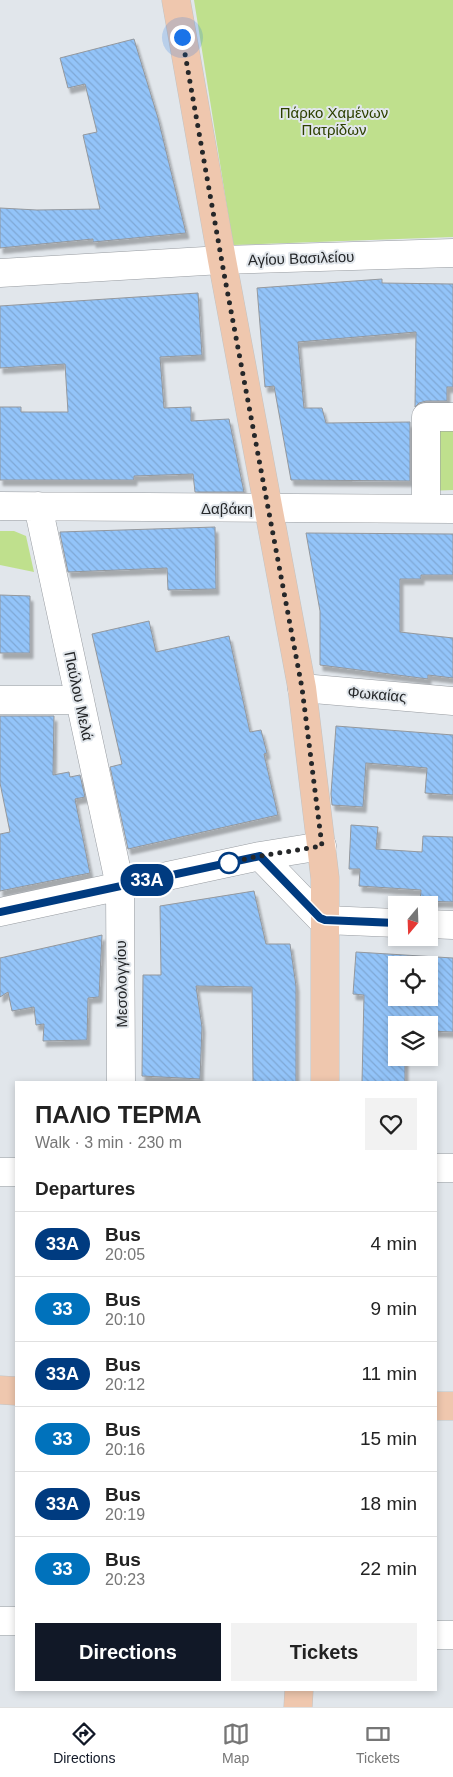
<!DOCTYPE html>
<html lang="en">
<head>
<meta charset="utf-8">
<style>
  :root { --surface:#fff; --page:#f2f2f2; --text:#222; --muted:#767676; --line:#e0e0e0; --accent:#111827 }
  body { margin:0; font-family:Arial,sans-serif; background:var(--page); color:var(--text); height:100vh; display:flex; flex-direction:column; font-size:19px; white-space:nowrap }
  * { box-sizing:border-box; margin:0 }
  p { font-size:16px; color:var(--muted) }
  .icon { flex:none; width:28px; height:28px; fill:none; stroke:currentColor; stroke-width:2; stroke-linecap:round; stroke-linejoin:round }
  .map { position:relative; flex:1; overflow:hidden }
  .details { position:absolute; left:15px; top:1081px; width:422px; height:610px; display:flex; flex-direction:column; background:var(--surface); border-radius:0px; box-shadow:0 2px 8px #0003 }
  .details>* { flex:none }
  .badge { padding:0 10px; border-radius:16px; font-size:18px; line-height:32px }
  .needle { width:32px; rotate:199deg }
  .controls { position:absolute; left:388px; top:896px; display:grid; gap:10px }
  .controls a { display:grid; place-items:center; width:50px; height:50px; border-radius:0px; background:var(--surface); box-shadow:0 2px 8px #0003; font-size:25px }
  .you { position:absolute; width:25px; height:25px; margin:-12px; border:4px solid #fff; border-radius:50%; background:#1a73e8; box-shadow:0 0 0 8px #1a73e833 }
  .map>.badge { position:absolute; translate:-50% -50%; box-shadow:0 0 0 2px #fff }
  h2 { padding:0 20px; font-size:19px; line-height:45px }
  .round { display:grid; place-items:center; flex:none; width:52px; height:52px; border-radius:0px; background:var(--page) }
  .head { display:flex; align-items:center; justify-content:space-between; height:85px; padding:0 20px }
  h1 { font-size:24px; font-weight:600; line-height:38px }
  .action { display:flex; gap:10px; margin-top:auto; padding:10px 20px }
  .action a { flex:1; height:58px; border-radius:0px; background:var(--accent); color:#fff; font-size:20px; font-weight:600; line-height:58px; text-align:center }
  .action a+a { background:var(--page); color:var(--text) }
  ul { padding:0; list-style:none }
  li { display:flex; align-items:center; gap:15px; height:65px; padding:0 20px; border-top:1px solid var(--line) }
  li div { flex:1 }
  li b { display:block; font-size:19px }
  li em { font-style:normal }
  li .badge { min-width:55px; font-weight:700; text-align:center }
  .dock { display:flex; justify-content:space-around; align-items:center; height:70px; border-top:1px solid var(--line); background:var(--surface); font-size:14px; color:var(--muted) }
  .dock a { display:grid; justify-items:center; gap:2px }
  .dock .selected { color:var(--accent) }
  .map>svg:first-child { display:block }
  .green { fill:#bfe08d }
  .building { fill:url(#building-back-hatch); stroke:#94989d; fill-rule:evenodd; filter:url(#shadow) }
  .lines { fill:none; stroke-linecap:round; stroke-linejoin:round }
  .minor-casing { stroke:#979ba0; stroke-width:29 }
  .major-casing { stroke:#c2c3c3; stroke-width:29 }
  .minor { stroke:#fff; stroke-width:28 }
  .major { stroke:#efc7ae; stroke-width:28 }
  .line-casing { stroke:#fff; stroke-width:11 }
  .line { stroke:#003b80; stroke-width:8 }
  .walk { stroke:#252729; stroke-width:5; stroke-dasharray:0 9 }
  .stop-dot { fill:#fff; stroke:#003b80; stroke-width:2.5 }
  .labels { text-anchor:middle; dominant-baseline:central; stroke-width:4; stroke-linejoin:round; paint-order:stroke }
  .park-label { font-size:15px; fill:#2d4000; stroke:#e1e6eb }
  .street-label { font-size:15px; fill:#252729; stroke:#e1e6eb }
</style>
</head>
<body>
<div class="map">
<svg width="453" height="1707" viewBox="0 0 453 1707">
  <defs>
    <pattern id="building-back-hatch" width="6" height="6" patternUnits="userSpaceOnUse" patternTransform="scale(1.25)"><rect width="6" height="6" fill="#93c4f9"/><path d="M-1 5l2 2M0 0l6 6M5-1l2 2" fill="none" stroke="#7fa8d5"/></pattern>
    <filter id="shadow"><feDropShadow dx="3" dy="5.5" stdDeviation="1" flood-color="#0004"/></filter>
  </defs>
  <rect width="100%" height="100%" fill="#e1e6eb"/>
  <path class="green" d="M194,0H453V237L233,245Z
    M426,417H453V490L427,491Z
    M0,531H14L26,536L34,572L0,565Z"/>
  <path class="building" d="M134,39L158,118L186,233L93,242V239L0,248V208L37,210L100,209L83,135L97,132L85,84L68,88L60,58Z
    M382,279V283L453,284V387H447V401H426L419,403L415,407L416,332L298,342L304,408H322L326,423L410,422V481L291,480L274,386L265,387L257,288Z
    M198,293L202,355L160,357L164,408L191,407V421L229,419L244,492H195L193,474L134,476V480H0V407H21V412H68L65,364L0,368V306Z
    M215,527L216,589L168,590L167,568L68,572L60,534V532Z
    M306,533L453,534V575H421V579H400V632L453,638V678L428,675V679L320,665V611Z
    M0,595L30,596V653H0Z
    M149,621L156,652L229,636L250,732L261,730L267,753L264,754L278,815L128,849L110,767L122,764L92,634Z
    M0,716H54L53,775L69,772L70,777L80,775L85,797L75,799L90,873L0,891V834L10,832L0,783Z
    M336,726L453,735V795L425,793L427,768L366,763L363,807L332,805L331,794Z
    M351,825L378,827L376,849L422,852L423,836L453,837V902L420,901L421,890L359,886L360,869H349Z
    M254,891L266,944H290L296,986V1082H253L252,987L196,986L202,1027L200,1079L142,1076L143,975H161L160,906Z
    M102,935L99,997L88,998L87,1040L43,1041L44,1024L36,1025L34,1007L12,1011L8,992L0,997V958Z
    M356,952L453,958V1032L429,1031V1025H396V1058H405V1082H362L364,995L353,994ZM396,965H429V998H396Z"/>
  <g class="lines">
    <g class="minor-casing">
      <path id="minor" d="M0,273L222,260L453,253
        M0,506L453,509
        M38,506L120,886L121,1082
        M426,509V417H453
        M302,688L453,701
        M0,700H80
        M260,856L320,918L325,920L396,923
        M0,912L260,856L322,846
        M429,924L453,925
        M436,1168H453
        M0,1172H16
        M0,1621H16
        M436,1635H453"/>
    </g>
    <g class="major-casing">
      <path id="major" d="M176,0L222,260L302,688L325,878V1082
        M0,1390L16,1391
        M436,1406H453
        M298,1707L299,1690"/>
    </g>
    <use href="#minor" class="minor"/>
    <use href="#major" class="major"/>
  </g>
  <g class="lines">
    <g class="line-casing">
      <path id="line" d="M0,912L260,856L320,918L325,920L396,923"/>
    </g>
    <use href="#line" class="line"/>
    <path class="walk" d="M182,37L225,279L302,688L322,846L260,856L225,863H229"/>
  </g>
  <circle class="stop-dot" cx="229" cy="863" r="10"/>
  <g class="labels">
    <g class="park-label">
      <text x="334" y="112">Πάρκο Χαμένων<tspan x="334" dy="17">Πατρίδων</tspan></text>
    </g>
    <g class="street-label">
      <text transform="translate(301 258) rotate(-2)">Αγίου Βασιλείου</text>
      <text x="227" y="508">Δαβάκη</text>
      <text transform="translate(377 694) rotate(5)">Φωκαίας</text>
      <text transform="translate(79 696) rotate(78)">Παύλου Μελά</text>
      <text transform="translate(121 984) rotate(-91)">Μεσολογγίου</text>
    </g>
  </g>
</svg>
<div class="controls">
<a><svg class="needle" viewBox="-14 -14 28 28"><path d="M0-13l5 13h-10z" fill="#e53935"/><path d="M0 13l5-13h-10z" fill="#767676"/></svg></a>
<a><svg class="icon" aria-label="locate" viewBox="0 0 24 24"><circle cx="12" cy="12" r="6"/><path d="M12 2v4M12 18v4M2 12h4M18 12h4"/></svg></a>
<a><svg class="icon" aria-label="layers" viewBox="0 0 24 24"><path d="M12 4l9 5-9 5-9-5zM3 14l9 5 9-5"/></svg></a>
</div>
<div class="you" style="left:182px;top:37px"></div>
<b class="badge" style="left:147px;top:880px;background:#003b80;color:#fff">33A</b>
<section class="details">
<div class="head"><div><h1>ΠΑΛΙΟ ΤΕΡΜΑ</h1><p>Walk · 3 min · 230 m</p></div><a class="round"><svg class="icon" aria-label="heart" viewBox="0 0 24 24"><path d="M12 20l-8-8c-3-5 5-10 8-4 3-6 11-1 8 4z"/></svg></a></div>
<h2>Departures</h2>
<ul>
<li><span class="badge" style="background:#003b80;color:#fff">33A</span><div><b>Bus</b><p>20:05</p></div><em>4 min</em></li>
<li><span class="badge" style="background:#0072bc;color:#fff">33</span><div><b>Bus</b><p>20:10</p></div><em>9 min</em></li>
<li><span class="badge" style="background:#003b80;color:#fff">33A</span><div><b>Bus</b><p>20:12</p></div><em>11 min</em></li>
<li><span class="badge" style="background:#0072bc;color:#fff">33</span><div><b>Bus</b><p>20:16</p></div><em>15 min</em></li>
<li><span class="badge" style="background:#003b80;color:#fff">33A</span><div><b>Bus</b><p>20:19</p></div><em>18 min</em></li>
<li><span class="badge" style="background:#0072bc;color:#fff">33</span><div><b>Bus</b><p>20:23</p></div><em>22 min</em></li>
</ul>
<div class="action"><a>Directions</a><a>Tickets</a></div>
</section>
</div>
<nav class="dock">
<a class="selected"><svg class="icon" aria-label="directions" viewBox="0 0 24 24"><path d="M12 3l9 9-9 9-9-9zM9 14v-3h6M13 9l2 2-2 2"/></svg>Directions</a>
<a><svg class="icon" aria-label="map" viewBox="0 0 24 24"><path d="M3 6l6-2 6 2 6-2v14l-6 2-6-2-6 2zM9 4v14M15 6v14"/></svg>Map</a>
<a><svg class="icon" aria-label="tickets" viewBox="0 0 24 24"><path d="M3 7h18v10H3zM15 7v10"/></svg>Tickets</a>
</nav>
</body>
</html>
